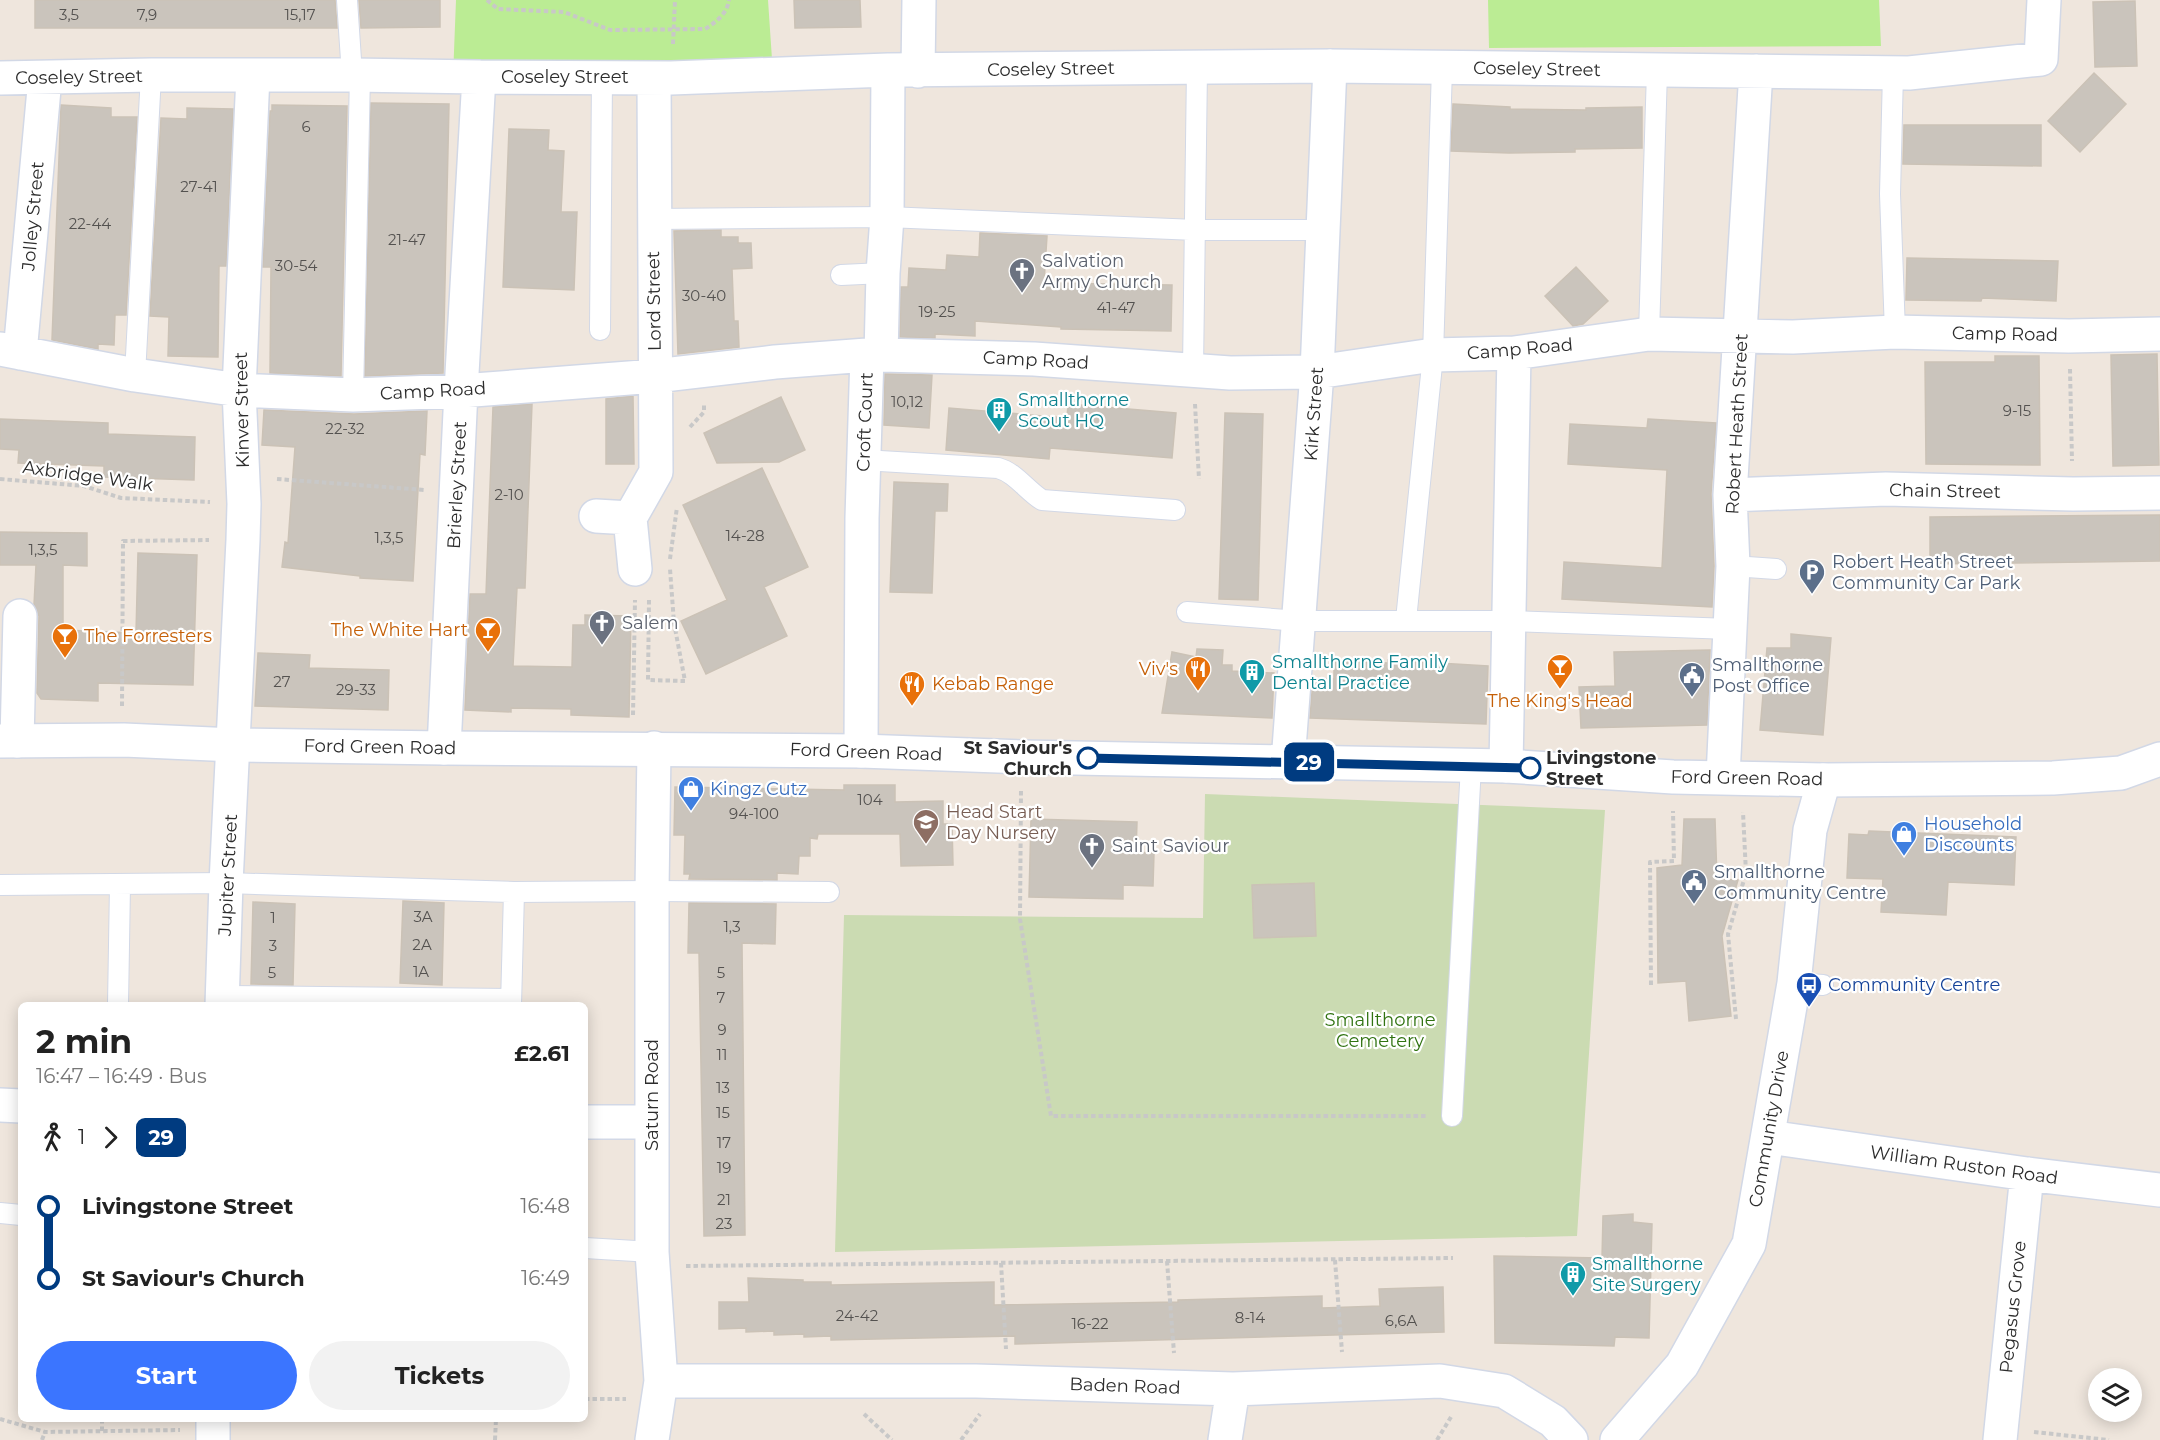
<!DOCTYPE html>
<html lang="en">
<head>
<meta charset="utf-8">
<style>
  :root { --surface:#fff; --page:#f2f2f2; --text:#222; --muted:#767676; --accent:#3b75ff }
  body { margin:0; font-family:Montserrat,sans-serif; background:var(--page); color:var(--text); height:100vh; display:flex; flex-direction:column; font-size:22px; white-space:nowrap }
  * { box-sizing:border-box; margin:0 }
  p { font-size:20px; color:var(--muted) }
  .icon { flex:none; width:33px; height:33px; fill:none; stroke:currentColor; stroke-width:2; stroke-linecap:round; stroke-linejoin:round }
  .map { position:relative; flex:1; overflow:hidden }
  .details { position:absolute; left:18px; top:1002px; width:570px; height:420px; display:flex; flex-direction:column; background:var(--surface); border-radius:9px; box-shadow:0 3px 15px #0003 }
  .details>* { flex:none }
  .badge { padding:0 12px; border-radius:9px; font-size:21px; line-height:39px }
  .controls { position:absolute; left:2088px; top:1368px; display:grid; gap:12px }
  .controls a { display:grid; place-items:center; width:54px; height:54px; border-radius:50%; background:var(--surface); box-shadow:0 3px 15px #0003; font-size:30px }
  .map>.badge { position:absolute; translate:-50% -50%; box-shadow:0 0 0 3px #fff }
  .legs { display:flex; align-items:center; gap:9px; height:66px; padding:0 18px; font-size:20px }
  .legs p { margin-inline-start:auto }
  .overview { display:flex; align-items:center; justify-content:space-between; height:102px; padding:0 18px }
  h1 { font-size:33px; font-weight:700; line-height:45px }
  .primary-button { display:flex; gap:12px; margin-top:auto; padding:12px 18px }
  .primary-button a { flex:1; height:69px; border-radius:36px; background:var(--accent); color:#fff; font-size:24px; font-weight:700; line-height:69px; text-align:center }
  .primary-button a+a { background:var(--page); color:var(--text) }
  ul { padding:0 18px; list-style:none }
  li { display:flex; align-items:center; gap:21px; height:72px; font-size:22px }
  li i { display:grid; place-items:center; width:9px; height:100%; margin:0 8px; background:currentColor }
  li i::after { content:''; width:15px; height:15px; margin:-8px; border:4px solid; border-radius:50%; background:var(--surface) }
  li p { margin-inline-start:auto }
  li:first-child i { background:linear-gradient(#0000 50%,currentColor 0) }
  li:last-child i { background:linear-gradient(currentColor 50%,#0000 0) }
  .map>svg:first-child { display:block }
  .green { fill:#bbec94 }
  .cemetery { fill:#cbdbb2 }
  .building { fill:#cac4bc; stroke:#cbc2b6; stroke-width:1.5 }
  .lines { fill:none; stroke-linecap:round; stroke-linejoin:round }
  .lane-casing { stroke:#d2d8e6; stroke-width:22 }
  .street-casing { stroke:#d2d8e6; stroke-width:36 }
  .secondary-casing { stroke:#d2d8e6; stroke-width:36 }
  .path { stroke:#c8c8c8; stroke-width:4; stroke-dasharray:4.5 3; stroke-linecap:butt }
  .lane { stroke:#fff; stroke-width:20 }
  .street { stroke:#fff; stroke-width:33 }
  .secondary { stroke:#fff; stroke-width:33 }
  .line-1-casing { stroke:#fff; stroke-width:14 }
  .line-1 { stroke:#003b80; stroke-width:9 }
  .stop-1-dot { fill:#fff; stroke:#003b80; stroke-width:3 }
  .labels { text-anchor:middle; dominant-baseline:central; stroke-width:4.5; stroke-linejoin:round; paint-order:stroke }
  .number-label { font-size:15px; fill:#545250 }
  .street-label { font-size:18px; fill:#2c2c2c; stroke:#fff }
  .worship-label { font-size:18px; fill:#5b616d; stroke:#fff; text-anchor:start }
  .culture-label { font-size:18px; fill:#0d838f; stroke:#fff; text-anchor:start }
  .service-label { font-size:18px; fill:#4e5e75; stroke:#fff; text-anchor:start }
  .food-label { font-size:18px; fill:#c56008; stroke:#fff; text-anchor:end }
  .stop-label { font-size:18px; font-weight:bold; fill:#2c2c2c; stroke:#fff; text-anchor:end }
  .shop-label { font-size:18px; fill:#366cbe; stroke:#fff; text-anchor:start }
  .education-label { font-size:18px; fill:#785e54; stroke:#fff; text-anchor:start }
  .transit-label { font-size:18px; fill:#164399; stroke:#fff; text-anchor:start }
  .park-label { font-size:18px; fill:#317312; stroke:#fff }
</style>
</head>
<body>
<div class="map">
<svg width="2160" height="1440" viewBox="0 0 2160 1440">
  <rect width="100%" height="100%" fill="#efe6dd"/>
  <path class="green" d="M456,0H768L773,74L453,77Z
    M1488,0H1879L1881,46L1489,48Z"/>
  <path class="cemetery" d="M1205,794L1605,810L1577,1236L835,1252L844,915L1203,918Z"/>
  <path class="building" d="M35,0H335L337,28H35Z
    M359,0H440V27L361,28Z
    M794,0H860L861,27L795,28Z
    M2135,1L2137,66L2095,67L2093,2Z
    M2094,73L2126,104L2080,152L2048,121Z
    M371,103L449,104L443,373L365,376Z
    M1453,104L1510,107V109L1586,110V108L1642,107V148L1575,149V152L1509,153L1451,151Z
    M61,105L111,108V117H137L126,315H115L114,345L98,344V349L52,340Z
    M272,105L347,106L341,376L270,373L271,267H263L270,111H272Z
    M187,108L233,109L226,266H219L218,357L168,356L169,317L150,316L161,118L187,119Z
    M1904,125H2041V166L1903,164Z
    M509,129L549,130L548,150L564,151L561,212H577L574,290L503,287Z
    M721,230V237H738V243H751L752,268L732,269L734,321H738L739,347L678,354L674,231Z
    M980,233L1047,236L1044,283L1172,285L1171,331L1061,329V327L975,321V336L935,334V338L900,337L901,287H908L909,268L946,270L947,255L979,257Z
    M1907,258L2058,261L2056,301L1982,298L1981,301L1906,300Z
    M1576,267L1608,301L1583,324L1573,326L1545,296Z
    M2157,354L2159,465L2113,466L2111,355Z
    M1995,356H2039L2040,465L1926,464L1925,362H1995Z
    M885,374L932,375L929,428L884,425Z
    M633,396L634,464H606V399Z
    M781,397L805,450L779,462L717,463L704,433Z
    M532,404L525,588H517L513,666L572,667L573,625H585V615L631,616L629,717L571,715V709L511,708V712L465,710L470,594H486L493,407Z
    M1068,404L1176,413L1172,458L1050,448L1049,459L946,450L949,408L1067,418Z
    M264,410L354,414L427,411L425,455L420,454L413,581L360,578V576L282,567L285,542L288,543L295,447L262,445Z
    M1225,413L1263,414L1258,600L1219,599Z
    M0,419L108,423V434L195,437L194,480L104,477V466L18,463L19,450L0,449Z
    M1648,419L1716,423L1711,494L1714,566L1712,607L1562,599L1564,562L1662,568L1667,470L1568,464L1570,424L1647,428Z
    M762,468L808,567L764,587L787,636L706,674L681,621L727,600L683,505Z
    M894,482L948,484L947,511H935L932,593L890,592Z
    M2160,515V561L1930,564V517Z
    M0,532L87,533V566L63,565V630L136,633L138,553L197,555L193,685L98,683V701L41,699L37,693L39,616L34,605L36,565H0Z
    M1791,634L1831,638L1823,735L1760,730L1767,648H1791Z
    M1197,649L1223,650L1222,665H1232V671L1274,673L1272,718L1162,713L1172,652L1196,657Z
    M1710,650L1707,725L1581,728L1579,687L1615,686L1614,652Z
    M258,653L310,655L309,668L389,670L388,710L255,706Z
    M1388,660L1488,666L1486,724L1310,718L1313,678L1334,679V661L1388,663Z
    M844,785H895V802L943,801V824H952L953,865L901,866L900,834H818L817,839L810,838V856H799L798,874L777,873V880L689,879L690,874H684L685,835H674L675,787L844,790Z
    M1031,819L1137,822L1136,852L1154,853L1153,886L1123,885V899L1029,897Z
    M1684,819H1715L1717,879L1738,880L1722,936L1731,1016L1689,1021L1686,981L1658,983L1657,868L1682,865Z
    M1869,831L2016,837L2014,885L1948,882L1946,915L1881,912L1883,879L1847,878L1849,834L1868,835Z
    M1314,883L1316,936L1254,938L1252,885Z
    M403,901L444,903L442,985L400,983Z
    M253,902L295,904L293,985L251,984Z
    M689,903L776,904L775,944L742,943L745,1235L704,1236L699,953H688Z
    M1633,1214V1222L1652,1224L1649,1338L1615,1337L1614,1346L1495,1343L1494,1256L1602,1258L1603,1216Z
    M748,1278L803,1280V1282H831V1285L994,1282V1305L1178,1302V1300L1322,1296V1308L1380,1306L1379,1289L1443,1287L1444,1332L1015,1344V1336L831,1340V1336L804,1337V1334L774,1335V1331L746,1332V1328L719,1329V1302H749Z"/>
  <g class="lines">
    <g class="lane-casing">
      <path id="lane" d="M347,0L352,75
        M1893,73L1890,194L1895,332
        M654,219L887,217L1196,230H1325
        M841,275L883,273
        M600,330L602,77
        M1649,334L1657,71
        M1193,370L1197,68
        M135,375L151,75
        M353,395L360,75
        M863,460L998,468C1016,473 1026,490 1042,500L1175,510
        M1733,566L1776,569
        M1187,612L1299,621H1509L1730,629
        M1406,620L1433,355L1442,68
        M0,885L226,883L514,892L652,891L829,892
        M1794,983L1823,985
        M223,996L511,999
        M118,1005L120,885
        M511,1005L514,892
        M1452,1116L1471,766
        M0,1213L21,1215
        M585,1248L652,1252"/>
    </g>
    <g class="street-casing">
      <path id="street" d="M918,71L919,0
        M0,78L151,75H352L479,77L671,78L888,70L1330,66L1909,73L2041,59L2044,0
        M0,349L135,375L239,390L353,395L461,391L655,376L775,362L867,355
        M20,353L45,78
        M881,355L1034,359L1230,373L1317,372L1433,355L1514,353L1649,334L1793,337L1895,332L2069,336L2160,334
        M1730,495L1886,489L2073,494L2160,493
        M596,516L630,518
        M635,569L630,518L656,472L654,78
        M17,741L20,616
        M444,748L461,391L479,77
        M861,751L862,518L867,355H881L883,273L887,217L888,70
        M1288,762L1317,372L1330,66
        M1506,766L1514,353
        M1723,777L1733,566L1730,495L1756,71
        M222,1005L226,883L243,540L244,504L239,390L253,75
        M0,1105L21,1106
        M585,1122H652
        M1768,1137L2027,1174L2160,1190
        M661,1381H976L1233,1389L1440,1381L1504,1391L1553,1421L1571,1440
        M213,1440V1419
        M652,1440L661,1381L652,1252V891L654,748
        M1225,1440L1233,1389
        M1617,1440L1682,1365L1749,1244L1794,983L1810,830L1824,780
        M2000,1440L2027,1174"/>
    </g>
    <g class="secondary-casing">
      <path id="secondary" d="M0,741L124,740L234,745L444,748L861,751L1022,757L1506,766L1673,777L1824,780L2053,778L2121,773L2160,759"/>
    </g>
    <path class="path" d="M487,0L498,9L564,12L610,30L705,29C716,22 727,14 729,0
      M673,44L675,0
      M2070,369L2072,461
      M1195,404L1199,479
      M690,427L704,412V404
      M0,479L84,486L121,498L210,502
      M277,479L425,490
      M670,559L677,507
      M649,600L648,680L685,681L674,623L670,569
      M122,706L123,541L209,540
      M633,715L635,600
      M1021,791L1020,919L1051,1116H1427
      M1740,874L1772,871
      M1651,985L1650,862L1674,861L1673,811
      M1736,1019L1728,934L1746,873L1743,812
      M1335,1260L1342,1352
      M1167,1261L1174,1353
      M1001,1263L1006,1349
      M686,1266L1453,1258
      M585,1399H626
      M864,1414L892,1440
      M0,1419L45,1432L180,1430
      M102,1419V1431
      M2034,1432L2109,1440
      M42,1440L45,1432
      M495,1440L496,1419
      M961,1440L980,1414
      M1437,1440L1451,1417"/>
    <use href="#lane" class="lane"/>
    <use href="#street" class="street"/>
    <use href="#secondary" class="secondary"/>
  </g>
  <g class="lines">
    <g class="line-1-casing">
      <path id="line-1" d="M1088,758L1530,768"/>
    </g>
    <use href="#line-1" class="line-1"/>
  </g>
  <defs>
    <g id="church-pin" transform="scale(1.35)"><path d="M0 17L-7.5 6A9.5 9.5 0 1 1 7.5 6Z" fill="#6b7280" stroke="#fff"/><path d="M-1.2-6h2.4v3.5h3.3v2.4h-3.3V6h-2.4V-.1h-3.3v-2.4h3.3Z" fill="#fff"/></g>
    <g id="building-pin" transform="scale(1.35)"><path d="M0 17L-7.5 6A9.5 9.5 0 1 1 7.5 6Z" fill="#0f9aa8" stroke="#fff"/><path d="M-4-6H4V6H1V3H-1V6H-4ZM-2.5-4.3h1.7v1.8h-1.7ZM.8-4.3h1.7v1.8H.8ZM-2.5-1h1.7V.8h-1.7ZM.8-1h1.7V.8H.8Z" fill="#fff"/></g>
    <g id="parking-pin" transform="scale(1.35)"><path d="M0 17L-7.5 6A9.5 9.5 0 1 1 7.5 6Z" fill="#5c6f8a" stroke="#fff"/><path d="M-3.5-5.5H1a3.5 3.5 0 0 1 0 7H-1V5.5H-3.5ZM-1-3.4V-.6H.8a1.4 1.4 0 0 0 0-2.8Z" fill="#fff"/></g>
    <g id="bar-pin" transform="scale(1.35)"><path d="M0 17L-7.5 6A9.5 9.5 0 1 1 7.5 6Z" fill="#e8710a" stroke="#fff"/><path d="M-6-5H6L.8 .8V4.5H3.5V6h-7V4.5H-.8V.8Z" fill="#fff"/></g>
    <g id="restaurant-pin" transform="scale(1.35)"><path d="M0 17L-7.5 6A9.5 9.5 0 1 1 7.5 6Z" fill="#e8710a" stroke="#fff"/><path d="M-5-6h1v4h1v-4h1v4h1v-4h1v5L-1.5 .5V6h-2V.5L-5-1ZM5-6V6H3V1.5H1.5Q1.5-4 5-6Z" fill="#fff"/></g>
    <g id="civic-pin" transform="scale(1.35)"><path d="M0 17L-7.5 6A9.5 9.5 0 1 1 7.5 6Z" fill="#5c6f8a" stroke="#fff"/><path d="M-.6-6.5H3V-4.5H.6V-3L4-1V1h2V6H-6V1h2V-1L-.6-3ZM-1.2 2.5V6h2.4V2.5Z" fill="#fff"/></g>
    <g id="shop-pin" transform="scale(1.35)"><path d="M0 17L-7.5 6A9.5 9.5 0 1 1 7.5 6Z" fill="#3f7fe0" stroke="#fff"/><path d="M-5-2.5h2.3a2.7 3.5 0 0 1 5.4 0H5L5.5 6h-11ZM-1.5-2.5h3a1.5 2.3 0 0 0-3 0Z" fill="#fff"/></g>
    <g id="school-pin" transform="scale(1.35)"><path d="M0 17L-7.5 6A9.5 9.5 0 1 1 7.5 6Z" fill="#8d6e63" stroke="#fff"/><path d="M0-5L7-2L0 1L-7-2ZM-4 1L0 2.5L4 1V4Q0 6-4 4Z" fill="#fff"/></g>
    <g id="bus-pin" transform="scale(1.35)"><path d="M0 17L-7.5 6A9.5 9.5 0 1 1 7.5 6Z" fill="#1a4fb4" stroke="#fff"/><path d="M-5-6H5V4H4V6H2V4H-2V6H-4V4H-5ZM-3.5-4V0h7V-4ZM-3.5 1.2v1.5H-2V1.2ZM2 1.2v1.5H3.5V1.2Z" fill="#fff"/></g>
  </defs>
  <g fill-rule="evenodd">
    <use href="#church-pin" x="1022" y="271"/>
    <use href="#building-pin" x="999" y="410"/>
    <use href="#parking-pin" x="1812" y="572"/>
    <use href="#church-pin" x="602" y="623"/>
    <use href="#bar-pin" x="488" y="630"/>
    <use href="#bar-pin" x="65" y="636"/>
    <use href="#bar-pin" x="1560" y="667"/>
    <use href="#restaurant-pin" x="1198" y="669"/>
    <use href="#building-pin" x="1252" y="672"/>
    <use href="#civic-pin" x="1692" y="675"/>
    <use href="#restaurant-pin" x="912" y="684"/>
    <use href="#shop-pin" x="691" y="789"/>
    <use href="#school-pin" x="926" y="822"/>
    <use href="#shop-pin" x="1904" y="834"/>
    <use href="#church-pin" x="1092" y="846"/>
    <use href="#civic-pin" x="1694" y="882"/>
    <use href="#bus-pin" x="1809" y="985"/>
    <use href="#building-pin" x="1573" y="1274"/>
  </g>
  <g class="stop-1-dot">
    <circle cx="1088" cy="758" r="10"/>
    <circle cx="1530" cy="768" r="10"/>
  </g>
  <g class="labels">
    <g class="number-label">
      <text x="69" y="14">3,5</text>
      <text x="147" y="14">7,9</text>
      <text x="300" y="14">15,17</text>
      <text x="306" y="126">6</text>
      <text x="199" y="186">27-41</text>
      <text x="90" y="223">22-44</text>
      <text x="407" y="239">21-47</text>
      <text x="296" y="265">30-54</text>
      <text x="704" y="295">30-40</text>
      <text x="1116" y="307">41-47</text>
      <text x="937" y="311">19-25</text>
      <text x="907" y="401">10,12</text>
      <text x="2017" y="410">9-15</text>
      <text x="345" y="428">22-32</text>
      <text x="509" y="494">2-10</text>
      <text x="745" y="535">14-28</text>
      <text x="389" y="537">1,3,5</text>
      <text x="43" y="549">1,3,5</text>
      <text x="282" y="681">27</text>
      <text x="356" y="689">29-33</text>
      <text x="870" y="799">104</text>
      <text x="754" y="813">94-100</text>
      <text x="423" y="916">3A</text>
      <text x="273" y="917">1</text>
      <text x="732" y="926">1,3</text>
      <text x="422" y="944">2A</text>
      <text x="273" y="945">3</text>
      <text x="421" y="971">1A</text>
      <text x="272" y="972">5</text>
      <text x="721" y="972">5</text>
      <text x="721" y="997">7</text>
      <text x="722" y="1029">9</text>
      <text x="722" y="1054">11</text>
      <text x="723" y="1087">13</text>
      <text x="723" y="1112">15</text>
      <text x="724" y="1142">17</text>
      <text x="724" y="1167">19</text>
      <text x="724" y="1199">21</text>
      <text x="724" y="1223">23</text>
      <text x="857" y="1315">24-42</text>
      <text x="1250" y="1317">8-14</text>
      <text x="1401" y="1320">6,6A</text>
      <text x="1090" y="1323">16-22</text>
    </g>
    <g class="street-label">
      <text transform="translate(1051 69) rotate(-1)">Coseley Street</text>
      <text transform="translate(1537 69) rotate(1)">Coseley Street</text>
      <text transform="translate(79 77) rotate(-1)">Coseley Street</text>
      <text x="565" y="77">Coseley Street</text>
      <text transform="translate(33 216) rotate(-85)">Jolley Street</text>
      <text transform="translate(654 301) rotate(-91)">Lord Street</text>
      <text transform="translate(2005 334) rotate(1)">Camp Road</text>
      <text transform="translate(1520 349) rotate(-5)">Camp Road</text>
      <text transform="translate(1036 360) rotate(3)">Camp Road</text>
      <text transform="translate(433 391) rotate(-3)">Camp Road</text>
      <text transform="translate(242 410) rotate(-91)">Kinver Street</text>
      <text transform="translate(1314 414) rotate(-86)">Kirk Street</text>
      <text transform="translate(865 422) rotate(-88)">Croft Court</text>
      <text transform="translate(1737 424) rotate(-87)">Robert Heath Street</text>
      <text transform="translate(88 476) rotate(8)">Axbridge Walk</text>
      <text transform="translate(457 485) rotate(-87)">Brierley Street</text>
      <text transform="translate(1945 491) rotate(1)">Chain Street</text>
      <text transform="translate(380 747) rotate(1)">Ford Green Road</text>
      <text transform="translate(866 752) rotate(2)">Ford Green Road</text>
      <text transform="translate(1747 778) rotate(1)">Ford Green Road</text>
      <text transform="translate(228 875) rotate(-87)">Jupiter Street</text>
      <text transform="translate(652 1095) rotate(-90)">Saturn Road</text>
      <text transform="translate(1769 1129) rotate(-80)">Community Drive</text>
      <text transform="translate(1964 1165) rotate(8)">William Ruston Road</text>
      <text transform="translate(2013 1307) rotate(-84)">Pegasus Grove</text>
      <text transform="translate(1125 1386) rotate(2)">Baden Road</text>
    </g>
    <g class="worship-label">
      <text x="1042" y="261">Salvation<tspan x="1042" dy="21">Army Church</tspan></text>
      <text x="622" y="623">Salem</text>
      <text x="1112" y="846">Saint Saviour</text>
    </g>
    <g class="culture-label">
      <text x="1018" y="400">Smallthorne<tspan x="1018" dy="21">Scout HQ</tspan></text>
      <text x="1272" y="662">Smallthorne Family<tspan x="1272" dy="21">Dental Practice</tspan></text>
      <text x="1592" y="1264">Smallthorne<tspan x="1592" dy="21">Site Surgery</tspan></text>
    </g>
    <g class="service-label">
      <text x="1832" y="562">Robert Heath Street<tspan x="1832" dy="21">Community Car Park</tspan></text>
      <text x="1712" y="665">Smallthorne<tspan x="1712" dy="21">Post Office</tspan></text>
      <text x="1714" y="872">Smallthorne<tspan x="1714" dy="21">Community Centre</tspan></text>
    </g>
    <g class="food-label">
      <text x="468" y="630">The White Hart</text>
      <text x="84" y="636" text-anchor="start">The Forresters</text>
      <text x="1178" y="669">Viv's</text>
      <text x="932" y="684" text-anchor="start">Kebab Range</text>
      <text x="1560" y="701" text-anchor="middle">The King's Head</text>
    </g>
    <g class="stop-label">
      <text x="1072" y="748">St Saviour's<tspan x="1072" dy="21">Church</tspan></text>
      <text x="1546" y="758" text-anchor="start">Livingstone<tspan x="1546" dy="21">Street</tspan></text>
    </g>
    <g class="shop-label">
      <text x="710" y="789">Kingz Cutz</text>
      <text x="1924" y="824">Household<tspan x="1924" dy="21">Discounts</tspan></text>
    </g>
    <g class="education-label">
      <text x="946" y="812">Head Start<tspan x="946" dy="21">Day Nursery</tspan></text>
    </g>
    <g class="transit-label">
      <text x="1828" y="985">Community Centre</text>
    </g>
    <g class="park-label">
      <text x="1380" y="1020">Smallthorne<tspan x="1380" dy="21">Cemetery</tspan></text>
    </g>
  </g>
</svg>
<div class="controls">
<a><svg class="icon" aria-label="layers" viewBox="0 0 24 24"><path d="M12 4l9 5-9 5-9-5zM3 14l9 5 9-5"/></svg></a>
</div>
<b class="badge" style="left:1309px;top:762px;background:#003b80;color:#fff">29</b>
<section class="details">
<div class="overview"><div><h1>2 min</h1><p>16:47 – 16:49 · Bus</p></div><b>£2.61</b></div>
<div class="legs"><svg class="icon" aria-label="walk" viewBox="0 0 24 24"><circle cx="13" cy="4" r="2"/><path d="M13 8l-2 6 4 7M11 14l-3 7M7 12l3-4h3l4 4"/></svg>1<svg class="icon" aria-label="forward" viewBox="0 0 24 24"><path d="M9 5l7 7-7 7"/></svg><b class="badge" style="background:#003b80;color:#fff">29</b></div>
<ul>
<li><i style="color:#003b80"></i><b>Livingstone Street</b><p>16:48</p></li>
<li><i style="color:#003b80"></i><b>St Saviour's Church</b><p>16:49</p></li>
</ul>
<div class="primary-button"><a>Start</a><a>Tickets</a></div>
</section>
</div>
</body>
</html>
